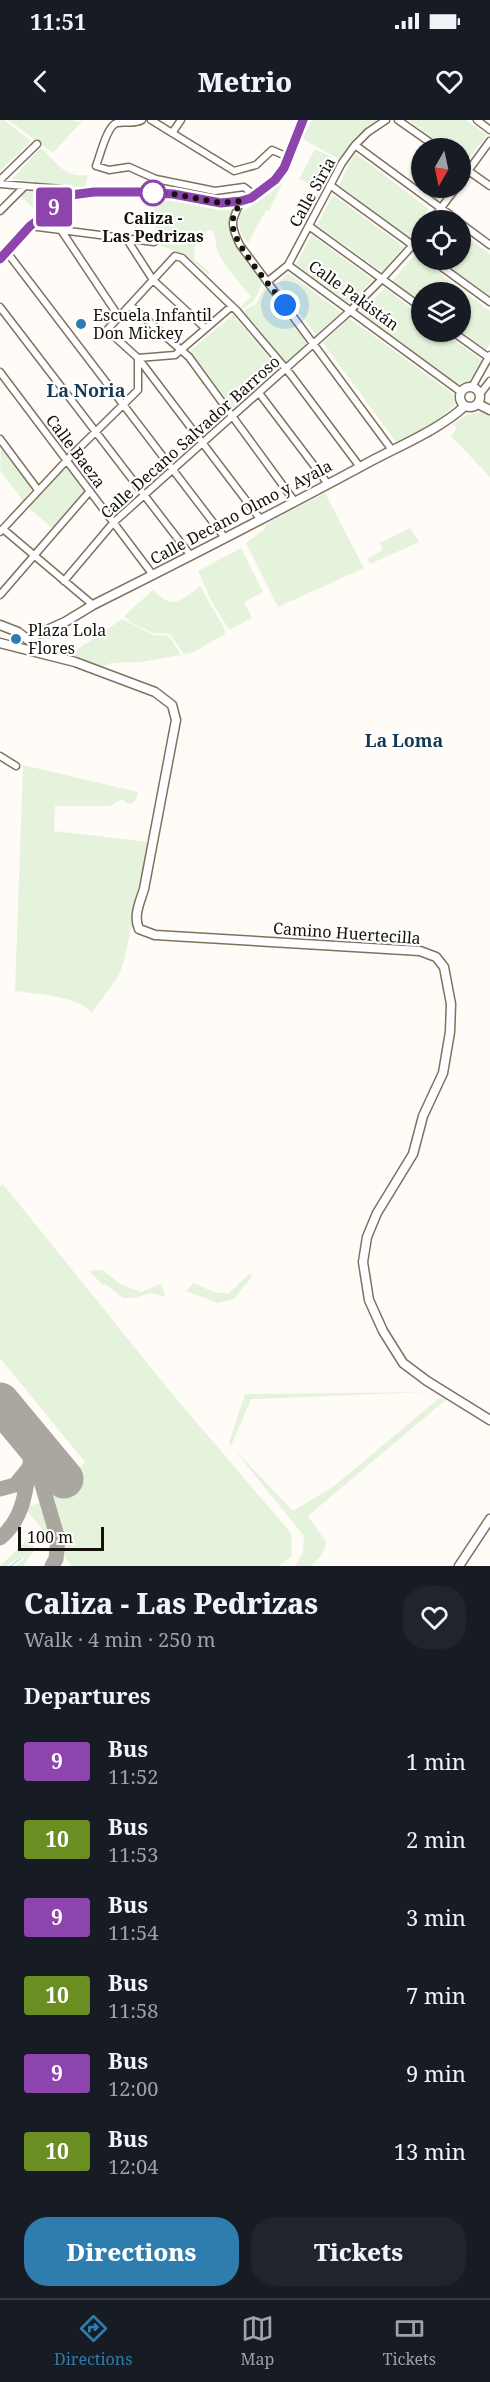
<!DOCTYPE html>
<html lang="en">
<head>
<meta charset="utf-8">
<style>
  :root { --surface:#171b24; --page:#20242c; --text:#f1f3f6; --muted:#9ea1a6; --line:#363941; --accent:#2e7dae }
  body { margin:0; font-family:"Noto Serif",serif; background:var(--page); color:var(--text); height:100vh; display:flex; flex-direction:column; font-size:22px; white-space:nowrap }
  * { box-sizing:border-box; margin:0 }
  p { font-size:20px; color:var(--muted) }
  .icon { flex:none; width:33px; height:33px; fill:none; stroke:currentColor; stroke-width:2; stroke-linecap:round; stroke-linejoin:round }
  .map { position:relative; height:1446px; overflow:hidden }
  .drawer { display:flex; flex-direction:column; background:var(--surface); flex:1 }
  .drawer>* { flex:none }
  .badge { padding:0 12px; border-radius:4px; font-size:21px; line-height:39px }
  .needle { width:39px; rotate:189deg }
  .fabs { position:absolute; left:411px; top:18px; display:grid; gap:12px }
  .fabs a { display:grid; place-items:center; width:60px; height:60px; border-radius:50%; background:var(--surface); box-shadow:0 2px 4px #0004; font-size:30px }
  .scale { position:absolute; left:18px; bottom:15px; width:86px; box-sizing:border-box; padding-left:6px; border:3px solid #16110a; border-top:0; font-size:16px; line-height:21px; white-space:nowrap; color:#16110a; -webkit-text-stroke:4px #fff; paint-order:stroke }
  .you { position:absolute; width:30px; height:30px; margin:-15px; border:4px solid #fff; border-radius:50%; background:#1a73e8; box-shadow:0 0 0 9px #1a73e833 }
  .map>.badge { position:absolute; translate:-50% -50%; box-shadow:0 0 0 3px #fff }
  h2 { padding:0 24px; font-size:22px; line-height:54px }
  .round { display:grid; place-items:center; flex:none; width:63px; height:63px; border-radius:24px; background:var(--page) }
  .headline { display:flex; align-items:center; justify-content:space-between; height:102px; padding:0 24px }
  h1 { font-size:28px; font-weight:800; line-height:45px }
  .button { display:flex; gap:12px; margin-top:auto; padding:12px 24px }
  .button a { flex:1; height:69px; border-radius:24px; background:var(--accent); color:#fff; font-size:24px; font-weight:800; line-height:69px; text-align:center }
  .button a+a { background:var(--page); color:var(--text) }
  ul { padding:0; list-style:none }
  li { display:flex; align-items:center; gap:18px; height:78px; padding:0 24px }
  li div { flex:1 }
  li b { display:block; font-size:22px }
  li em { font-style:normal }
  li .badge { min-width:66px; font-weight:700; text-align:center }
  .status { display:flex; justify-content:space-between; align-items:center; height:42px; padding:0 30px; background:var(--surface); direction:ltr }
  .status svg { height:16px; fill:currentColor }
  header { display:flex; justify-content:space-between; align-items:center; height:78px; padding:0 24px; background:var(--surface); font-size:27px; font-weight:800 }
  .dock { display:flex; justify-content:space-around; align-items:center; height:84px; border-top:2px solid var(--line); background:var(--surface); font-size:16px; color:var(--muted) }
  .dock a { display:grid; justify-items:center; gap:3px }
  .dock .selected { color:var(--accent) }
  .map>svg:first-child { display:block }
  .green { fill:#e5f3dc }
  .lines { fill:none; stroke-linecap:round; stroke-linejoin:round }
  .stream { stroke:#b2dff2; stroke-width:1.5 }
  .taxiway { stroke:#aaa6a0; stroke-width:15 }
  .runway { stroke:#aaa6a0; stroke-width:39 }
  .street-casing { stroke:#80715f; stroke-width:9 }
  .secondary-casing { stroke:#80715f; stroke-width:11 }
  .street { stroke:#fff; stroke-width:6 }
  .secondary { stroke:#fff; stroke-width:8 }
  .line-casing { stroke:#fff; stroke-width:14 }
  .line { stroke:#8e44ad; stroke-width:9 }
  .walk { stroke:#16110a; stroke-width:6; stroke-dasharray:0 10.8 }
  .stop-dot { fill:#fff; stroke:#8e44ad; stroke-width:3 }
  .poi-dot { fill:#2e7dae; stroke:#fff; stroke-width:2 }
  .labels { text-anchor:middle; dominant-baseline:central; stroke-width:4.5; stroke-linejoin:round; paint-order:stroke }
  .street-label { font-size:16px; fill:#16110a; stroke:#fff }
  .stop-label { font-size:16px; font-weight:bold; fill:#16110a; stroke:#fff }
  .poi-label { font-size:16px; fill:#16110a; stroke:#fff; text-anchor:start }
  .neighbourhood-label { font-size:18px; font-weight:bold; fill:#143952; stroke:#fff }
</style>
</head>
<body>
<div class="status"><b>11:51</b><svg viewBox="0 0 49 12"><path d="M0 12V9h3v3zM5 12V6h3v6zM10 12V3h3v9zM15 12V0h3v12zM26 1h20v11H26zM47 4h2v5h-2z"/></svg></div>
<header><svg class="icon" aria-label="back" viewBox="0 0 24 24"><path d="M15 5l-7 7 7 7"/></svg>Metrio<svg class="icon" aria-label="heart" viewBox="0 0 24 24"><path d="M12 20l-8-8c-3-5 5-10 8-4 3-6 11-1 8 4z"/></svg></header>
<div class="map">
<svg width="490" height="1446" viewBox="0 0 490 1446">
  <rect width="100%" height="100%" fill="#fffbf7"/>
  <path class="green" d="M0,0H4L31,21L0,51Z
    M8,0H73L78,2L83,0L53,33Z
    M312,0H377L355,18L339,39L302,19Z
    M408,0H466L487,15L465,43L461,39L460,28H446Z
    M41,28C57,42 65,59 88,55L85,68L12,59Z
    M315,29L331,37L315,67L299,59Z
    M355,33L429,89L408,116L339,65Z
    M287,54L269,91L266,90L248,123C241,113 235,105 241,92L272,72Z
    M26,71L58,75L60,80L39,94L20,75Z
    M333,75L404,127L382,152L317,105Z
    M154,77L177,78L233,89C220,117 246,140 262,162C258,175 254,184 241,189L240,187L251,177C240,163 227,150 219,134C214,126 217,118 213,111L208,110L193,129L195,131L194,139L210,152L208,154L184,134L156,124Z
    M461,112L490,134V176L438,140H460Z
    M312,115L373,160L348,183L296,144Z
    M415,135L490,191V223L486,230L461,211L460,172H422L421,182L392,161Z
    M288,153L341,192L316,215L278,163Z
    M265,166L307,223L285,243L242,191L256,184Z
    M385,168L421,196L422,212H443L483,241L469,261L458,264L360,192Z
    M233,195L276,245V249L233,289L190,231Z
    M349,198L453,274L455,285L438,300L397,323L323,223Z
    M480,292L490,296V357L451,316L457,308L453,304L467,295Z
    M1,326L32,368L23,381L0,350Z
    M67,345L86,371L53,409L28,387Z
    M325,373L364,448L278,487L246,423L265,409L266,404Z
    M410,408L419,422L370,444L367,439L383,430L380,423Z
    M241,428L263,472L244,482L252,498L231,509L228,508L213,484L198,451Z
    M200,466L225,510V514L194,532L184,534L170,514L153,513L130,502L124,496L153,470C173,491 180,481 200,466Z
    M122,499L154,515L169,516L181,535L141,542L111,543L104,547L54,531L78,529Z
    M23,645L138,672C136,679 136,683 128,684L122,679L110,686H55L54,711L149,722L124,841L119,855L92,893C79,876 36,874 15,871Z
    M3,1064L173,1275L291,1413L292,1436L279,1446H72L24,1387L45,1382L85,1342L0,1238V1066Z
    M102,1150L122,1165L141,1172L161,1164L166,1177L151,1173L134,1178H123L105,1164L103,1165L89,1151Z
    M250,1153L252,1156L234,1179L218,1183L186,1171L193,1163L214,1172L228,1174Z
    M430,1272L251,1279L231,1326L293,1391L333,1367L438,1279L448,1278L308,1396L326,1422C325,1433 318,1439 311,1446H295L303,1432L304,1416L229,1323L245,1274Z
    M32,1415L34,1431L23,1446H15L24,1439L21,1436L7,1446H0Z"/>
  <g class="lines">
    <path class="stream" d="M11,1446L21,1438"/>
    <path class="taxiway" d="M27,1314L58,1419L56,1439L52,1446
      M0,1369L15,1365L28,1349
      M0,1418C25,1398 26,1367 31,1337"/>
    <path class="runway" d="M0,1282L64,1359"/>
    <g class="street-casing">
      <path id="street" d="M142,0C133,5 126,1 117,3C107,5 100,36 96,46L109,50L129,47L156,59L215,71L244,67L254,75
        M151,0L234,51L256,45L272,30L288,37
        M398,0L438,28
        M477,0L490,10
        M172,13L181,0
        M355,25L457,100
        M460,45L490,66
        M0,60L37,24
        M460,62L490,21
        M0,64L61,69L71,75
        M330,65L422,132
        M241,81C231,101 230,105 240,125L392,330
        M0,91L24,67
        M432,100L456,68
        M460,103L490,125
        M30,106L154,122
        M309,106L422,188
        M61,110L119,197
        M126,118L153,160L205,208
        M6,131L225,418
        M432,140L490,182
        M288,145L461,272
        M267,162L288,145L342,43L355,25L368,12L386,0
        M130,185L189,237L295,382
        M0,187L191,436
        M453,212L488,237
        M138,238L175,235L232,186
        M0,252L153,455
        M472,267L490,235
        M259,273L328,364
        M480,274L490,261
        M0,319L38,370
        M261,400L138,238L107,210L175,136L182,138L237,191L291,255L360,347
        M3,409L93,485
        M0,412L67,340L138,270V239
        M64,461L113,403L350,191L382,159L422,115
        M0,475L90,371
        M0,636L16,646"/>
    </g>
    <g class="secondary-casing">
      <path id="secondary" d="M0,139L30,106L71,75L94,71L137,72L173,73L221,83L241,81L251,78L275,60L284,48L303,0
        M460 277a10 10 0 1 1 20 0a10 10 0 1 1-20 0Z
        M478,284L490,290
        M0,505L18,512L27,519
        M27,519L65,502L93,485C183,440 273,394 362,346C396,327 436,312 465,286
        M0,523L75,542L155,572L172,585L176,600L144,769C140,782 133,796 139,809L155,815L420,831L436,837L444,847L451,884L450,912L443,953L423,996L413,1034L377,1093L367,1117L363,1142L369,1180L383,1211L403,1243L427,1261L490,1300
        M459,1446L490,1399"/>
    </g>
    <use href="#street" class="street"/>
    <use href="#secondary" class="secondary"/>
  </g>
  <g class="lines">
    <g class="line-casing">
      <path id="line" d="M0,139L30,106L71,75L94,72H138L173,74L221,83L241,81L251,78L275,60L284,48L303,0"/>
    </g>
    <use href="#line" class="line"/>
    <path class="walk" d="M153,73L173,74L221,83L241,81C237,90 231,97 233,107C235,126 272,168 285,185"/>
  </g>
  <circle class="stop-dot" cx="153" cy="73" r="12"/>
  <g class="poi-dot">
    <circle cx="81" cy="204" r="6"/>
    <circle cx="16" cy="519" r="6"/>
  </g>
  <g class="labels">
    <g class="street-label">
      <text transform="translate(312 72) rotate(-61)">Calle Siria</text>
      <text transform="translate(354 175) rotate(36)">Calle Pakistán</text>
      <text transform="translate(190 317) rotate(-42)">Calle Decano Salvador Barroso</text>
      <text transform="translate(76 331) rotate(53)">Calle Baeza</text>
      <text transform="translate(241 392) rotate(-28)">Calle Decano Olmo y Ayala</text>
      <text transform="translate(347 813) rotate(4)">Camino Huertecilla</text>
    </g>
    <g class="stop-label">
      <text x="153" y="98">Caliza -<tspan x="153" dy="18">Las Pedrizas</tspan></text>
    </g>
    <g class="poi-label">
      <text x="93" y="195">Escuela Infantil<tspan x="93" dy="18">Don Mickey</tspan></text>
      <text x="28" y="510">Plaza Lola<tspan x="28" dy="18">Flores</tspan></text>
    </g>
    <g class="neighbourhood-label">
      <text x="86" y="270">La Noria</text>
      <text x="404" y="620">La Loma</text>
    </g>
  </g>
</svg>
<div class="fabs">
<a><svg class="needle" viewBox="-14 -14 28 28"><path d="M0-13l5 13h-10z" fill="#e53935"/><path d="M0 13l5-13h-10z" fill="#9ea1a6"/></svg></a>
<a><svg class="icon" aria-label="locate" viewBox="0 0 24 24"><circle cx="12" cy="12" r="6"/><path d="M12 2v4M12 18v4M2 12h4M18 12h4"/></svg></a>
<a><svg class="icon" aria-label="layers" viewBox="0 0 24 24"><path d="M12 4l9 5-9 5-9-5zM3 14l9 5 9-5"/></svg></a>
</div>
<div class="scale">100 m</div>
<div class="you" style="left:285px;top:185px"></div>
<b class="badge" style="left:54px;top:87px;background:#8e44ad;color:#fff">9</b>
</div>
<section class="drawer">
<div class="headline"><div><h1>Caliza - Las Pedrizas</h1><p>Walk · 4 min · 250 m</p></div><a class="round"><svg class="icon" aria-label="heart" viewBox="0 0 24 24"><path d="M12 20l-8-8c-3-5 5-10 8-4 3-6 11-1 8 4z"/></svg></a></div>
<h2>Departures</h2>
<ul>
<li><span class="badge" style="background:#8e44ad;color:#fff">9</span><div><b>Bus</b><p>11:52</p></div><em>1 min</em></li>
<li><span class="badge" style="background:#6b8e23;color:#fff">10</span><div><b>Bus</b><p>11:53</p></div><em>2 min</em></li>
<li><span class="badge" style="background:#8e44ad;color:#fff">9</span><div><b>Bus</b><p>11:54</p></div><em>3 min</em></li>
<li><span class="badge" style="background:#6b8e23;color:#fff">10</span><div><b>Bus</b><p>11:58</p></div><em>7 min</em></li>
<li><span class="badge" style="background:#8e44ad;color:#fff">9</span><div><b>Bus</b><p>12:00</p></div><em>9 min</em></li>
<li><span class="badge" style="background:#6b8e23;color:#fff">10</span><div><b>Bus</b><p>12:04</p></div><em>13 min</em></li>
</ul>
<div class="button"><a>Directions</a><a>Tickets</a></div>
</section>
<nav class="dock">
<a class="selected"><svg class="icon" aria-label="directions" viewBox="0 0 24 24"><path d="M12 3l9 9-9 9-9-9zM9 14v-3h6M13 9l2 2-2 2"/></svg>Directions</a>
<a><svg class="icon" aria-label="map" viewBox="0 0 24 24"><path d="M3 6l6-2 6 2 6-2v14l-6 2-6-2-6 2zM9 4v14M15 6v14"/></svg>Map</a>
<a><svg class="icon" aria-label="tickets" viewBox="0 0 24 24"><path d="M3 7h18v10H3zM15 7v10"/></svg>Tickets</a>
</nav>
</body>
</html>
